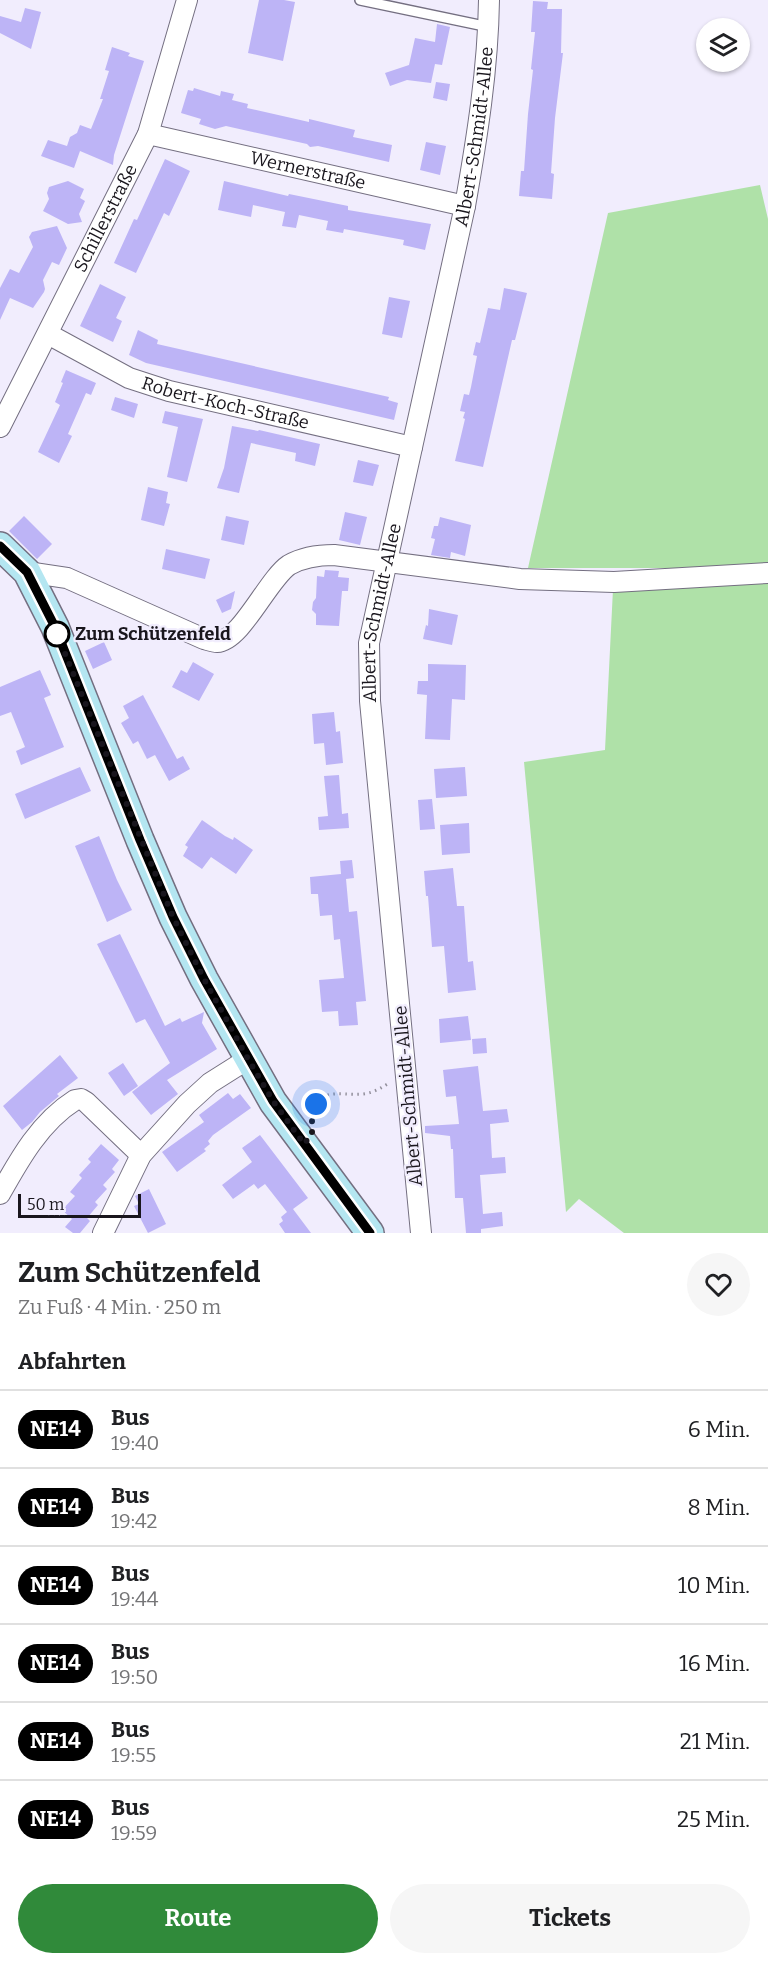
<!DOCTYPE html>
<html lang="de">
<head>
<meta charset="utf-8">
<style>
  :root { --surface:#fff; --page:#f6f6f6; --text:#202124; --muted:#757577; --line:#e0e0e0; --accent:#308a3a }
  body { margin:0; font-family:Bitter,serif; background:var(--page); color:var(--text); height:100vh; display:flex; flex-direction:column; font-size:22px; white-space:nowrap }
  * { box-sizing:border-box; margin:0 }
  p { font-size:20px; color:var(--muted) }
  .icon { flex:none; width:33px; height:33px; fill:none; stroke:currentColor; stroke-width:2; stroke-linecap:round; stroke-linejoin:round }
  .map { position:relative; height:1233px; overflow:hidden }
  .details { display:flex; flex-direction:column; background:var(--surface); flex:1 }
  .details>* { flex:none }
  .badge { padding:0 12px; border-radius:20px; font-size:21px; line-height:39px }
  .fabs { position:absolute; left:696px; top:18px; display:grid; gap:12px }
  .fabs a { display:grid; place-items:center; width:54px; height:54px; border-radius:50%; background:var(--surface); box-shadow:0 2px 4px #0004; font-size:30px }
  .scale { position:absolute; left:18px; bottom:15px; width:123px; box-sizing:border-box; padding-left:6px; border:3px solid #19161d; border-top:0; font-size:16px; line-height:21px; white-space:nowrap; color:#19161d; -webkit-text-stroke:4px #f1edfd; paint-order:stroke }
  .you { position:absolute; width:30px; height:30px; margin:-15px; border:4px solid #fff; border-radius:50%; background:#1a73e8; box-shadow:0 0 0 9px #1a73e833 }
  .map>.badge { position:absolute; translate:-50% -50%; box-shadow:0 0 0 3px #fff }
  h2 { padding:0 18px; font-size:22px; line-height:54px }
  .round { display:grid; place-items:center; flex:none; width:63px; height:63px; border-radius:32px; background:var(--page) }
  .head { display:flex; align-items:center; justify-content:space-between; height:102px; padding:0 18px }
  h1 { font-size:28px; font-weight:700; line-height:45px }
  .button { display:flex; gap:12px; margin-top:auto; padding:12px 18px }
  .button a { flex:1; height:69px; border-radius:36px; background:var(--accent); color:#fff; font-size:24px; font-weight:700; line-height:69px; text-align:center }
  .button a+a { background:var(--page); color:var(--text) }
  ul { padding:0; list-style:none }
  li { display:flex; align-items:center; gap:18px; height:78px; padding:0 18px; border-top:2px solid var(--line) }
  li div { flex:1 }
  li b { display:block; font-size:22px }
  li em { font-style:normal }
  li .badge { min-width:66px; font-weight:700; text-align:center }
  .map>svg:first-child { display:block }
  .green { fill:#afe1a8 }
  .building { fill:#bdb4f6 }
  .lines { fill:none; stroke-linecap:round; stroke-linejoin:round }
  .lane-casing { stroke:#746f81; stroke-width:12 }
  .street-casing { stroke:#746f81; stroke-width:22 }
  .secondary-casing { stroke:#746f81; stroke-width:30 }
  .path { stroke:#93909c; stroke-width:3; stroke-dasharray:1.5 4.5; stroke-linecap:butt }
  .lane { stroke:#fff; stroke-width:9 }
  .street { stroke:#fff; stroke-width:20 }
  .secondary { stroke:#b4e6f1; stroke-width:27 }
  .line-casing { stroke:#fff; stroke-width:14 }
  .line { stroke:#000; stroke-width:9 }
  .walk { stroke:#19161d; stroke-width:6; stroke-dasharray:0 10.8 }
  .stop-dot { fill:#fff; stroke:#000; stroke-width:3 }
  .labels { text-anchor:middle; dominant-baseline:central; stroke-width:4.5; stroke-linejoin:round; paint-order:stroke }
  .street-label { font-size:18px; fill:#19161d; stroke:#f1edfd }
  .stop-label { font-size:18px; font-weight:bold; fill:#19161d; stroke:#f1edfd; text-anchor:start }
</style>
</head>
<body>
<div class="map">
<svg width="768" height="1233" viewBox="0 0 768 1233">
  <rect width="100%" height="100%" fill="#f1edfd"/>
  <path class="green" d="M760,185L768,219V563L678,568H528L608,213Z
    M768,577V1233H624L579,1199L566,1212L524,762L605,750L613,589Z"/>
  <path class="building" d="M259,0H284L295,2L283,61L248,53Z
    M533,1L548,2L547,9H562L561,53H563L555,118L551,173L554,174L552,199L519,196L521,171H524L528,114L533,70L531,69L535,32H531Z
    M25,8L41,12L31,49L0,33V16L21,22Z
    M437,24L450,27L442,65L435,64L431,83L407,80L390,86L385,73L409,65L415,38L435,42Z
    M112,47L130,53L128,56L144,61L114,155L113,165L80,151L74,168L41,156L48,140L67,146L70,137L77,133L80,125L91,129L103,99H100L109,71L105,70Z
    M436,82L450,84L447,101L433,98Z
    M194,88L220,96L221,91L234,94L232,100L248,104L247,108L309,122V119L355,130L353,137L392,145L389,162L318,146L310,147L307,144L226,126L215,129L199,124L201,119L181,113L188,90L193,91Z
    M426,142L446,146L440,175L420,170Z
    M165,159L190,171L169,216L164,213L136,273L114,263L134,219L137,220Z
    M68,181L84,189L80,198L85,201L79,214L82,222L68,224L43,211L49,199L47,193L49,187Z
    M224,181L288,196L289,194L348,206V210L431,224L425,250L403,245L404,240L344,229L343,233L326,230L328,221L299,215L296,228L282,226L285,212L253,205L251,217L218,210Z
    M57,226L67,248L59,265L52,262L43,280L45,289L44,292L33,308L10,298L0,320V288L10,269L19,273L33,247L29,237L32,232Z
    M100,284L126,297L116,318L122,321L113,342L80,326Z
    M504,288L527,293L515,340H512L483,467L455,461L465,419L463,418L465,412L460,411L464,394L469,395L471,387L477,356L473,355L476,342L480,343L488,308L500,310Z
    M389,297L410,301L402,338L382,334Z
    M138,330L158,340L157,344L389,397L388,400L398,403L394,420L146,363L129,355Z
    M66,370L96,383L91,395L86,393L68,434L72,436L59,463L38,452L60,405L55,402L63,383L61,382Z
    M115,397L138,404L134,418L111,410Z
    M165,411L203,419L187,482L167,477L178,427L162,423Z
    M232,426L258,431L259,430L320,444L315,466L295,461L296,453L251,443L239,493L217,488L224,468Z
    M358,460L379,465L373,486L353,482Z
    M148,487L168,492L166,503L170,504L164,526L141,520Z
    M345,512L367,517L360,545L339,540Z
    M24,516L52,544L37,559L9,531Z
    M226,516L249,521L244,545L221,540Z
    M440,517L471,525L465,556L451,552L450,558L431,555L435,539L431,538L434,526H438Z
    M166,549L210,559L205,579L162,569Z
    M325,570L339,571L338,577L349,578L348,591H342L339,626L316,625V614L312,610L313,602L316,598L317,576L324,577Z
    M235,591L231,609L222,613L216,600Z
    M429,609L458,615L452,645L423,639L426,625L428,626Z
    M104,642L112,660L93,669L85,651Z
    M193,662L214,674L199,701L172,687L181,670L187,673Z
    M428,664L466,665L465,700L452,699L450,740L425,739L427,695L417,694L418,681H428Z
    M40,670L51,695L44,698L64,747L21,765L16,751L25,747L11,712L0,716V687Z
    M143,695L177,759L183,756L190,769L169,781L155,755L147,759L138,741L133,744L121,723L129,718L123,706Z
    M334,712L336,732L340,731L343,763L326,765L324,743L314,744L312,714Z
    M80,767L91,791L25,819L15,794Z
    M465,767L467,796L436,798L434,769Z
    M339,775L342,814L348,813L349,828L319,830L318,817L328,816L324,776Z
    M432,799L435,829L420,830L418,800Z
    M202,820L225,836L233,840L234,837L253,850L236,874L211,857L202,869L183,856L188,847L185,845Z
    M469,823L470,853L442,855L440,825Z
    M99,836L117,880L132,910L107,922L75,846Z
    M352,860L354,878L346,879L349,912L357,911L366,1001L356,1002L358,1025L339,1026L338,1011L322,1012L319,980L344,978L340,939L334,940L332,915L320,916L318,894H311L310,877L341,874L340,861Z
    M453,868L457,906H464L468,962L473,961L476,990L448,993L444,946L432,947L428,896H426L424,871Z
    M120,934L165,1026L180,1018L182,1022L204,1012L202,1023L217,1049L167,1080L178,1094L151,1115L132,1092L170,1063L145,1019L136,1023L97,944Z
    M468,1016L471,1040L440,1043L439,1019Z
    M486,1038L487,1053L473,1054L472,1039Z
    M60,1055L78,1078L57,1094L59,1096L40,1112L32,1122L22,1130L3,1106Z
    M123,1063L138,1086L124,1096L108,1073Z
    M478,1066L483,1111L507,1109L509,1122L490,1124L492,1158L505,1157L506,1173L480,1175L483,1214L502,1212L503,1226L481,1229V1233H466L463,1198H455L453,1149H451L450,1136L425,1133V1126L459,1124L456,1096L446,1097L443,1070Z
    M228,1093L233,1099L240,1094L251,1108L213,1135L208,1141L210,1144L204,1149L206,1151L177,1172L162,1152L204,1122L199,1115Z
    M260,1135L308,1198L293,1209L311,1233H285L279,1224L283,1221L281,1217L287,1212L265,1184L258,1189L254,1184L233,1199L222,1185L252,1162L242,1148Z
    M101,1144L119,1160L112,1169L115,1172L103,1185L107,1189L95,1202L98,1205L87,1218L90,1221L80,1233H73L65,1227L72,1219L62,1210L75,1196L70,1192L82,1178L79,1175L91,1162L88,1159Z
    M149,1189L166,1224L148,1233L134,1206L139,1204L135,1196Z"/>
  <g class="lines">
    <g class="lane-casing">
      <path id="lane" d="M360,0L489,27"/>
    </g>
    <g class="street-casing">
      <g id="street">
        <path id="s1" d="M148,134L465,206"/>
        <path id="s2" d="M48,334L129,378L169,391L412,447"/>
        <path id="s3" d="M0,427L148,134L187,0"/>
        <path d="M27,572L67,578L204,639C208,640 213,642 217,642C241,641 268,579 289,565C303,557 319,555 334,555L520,579L614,582L768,573"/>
        <path d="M0,1194C19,1160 40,1122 75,1100L81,1099L86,1102L141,1155"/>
        <path d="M103,1233L141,1155L187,1104L210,1083L248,1059"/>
        <path id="s4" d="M421,1233L370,701L369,643L465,206C477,138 488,69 489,0"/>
      </g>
    </g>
    <g class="secondary-casing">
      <path id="secondary" d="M0,546L27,572L55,627L140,840L173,917L204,979L273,1102L370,1233"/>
    </g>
    <path class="path" d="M312,1119C318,1085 337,1096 363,1094C373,1093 381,1088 389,1083"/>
    <use href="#lane" class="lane"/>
    <use href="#street" class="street"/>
    <use href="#secondary" class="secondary"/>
  </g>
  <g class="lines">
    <g class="line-casing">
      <path id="line" d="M0,546L27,572L55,627L140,840L173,917L204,979L273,1101L370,1233"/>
    </g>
    <use href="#line" class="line"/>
    <path class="walk" d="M57,634L173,917L204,979L248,1059L273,1101L304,1144L312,1134V1118L316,1104"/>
  </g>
  <circle class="stop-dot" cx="57" cy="634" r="12"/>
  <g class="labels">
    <g class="street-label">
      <text stroke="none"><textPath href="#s4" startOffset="1110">Albert-Schmidt-Allee</textPath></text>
      <text stroke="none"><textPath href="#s1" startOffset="164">Wernerstraße</textPath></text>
      <text stroke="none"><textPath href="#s3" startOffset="234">Schillerstraße</textPath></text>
      <text stroke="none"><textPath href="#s2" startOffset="192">Robert-Koch-Straße</textPath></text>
      <text stroke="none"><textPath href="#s4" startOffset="624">Albert-Schmidt-Allee</textPath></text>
      <text transform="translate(408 1096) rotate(-95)">Albert-Schmidt-Allee</text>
    </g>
    <g class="stop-label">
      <text x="75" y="634">Zum Schützenfeld</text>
    </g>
  </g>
</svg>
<div class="fabs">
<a><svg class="icon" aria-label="layers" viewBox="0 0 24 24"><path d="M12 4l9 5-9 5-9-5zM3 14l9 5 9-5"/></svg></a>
</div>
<div class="scale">50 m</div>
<div class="you" style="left:316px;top:1104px"></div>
</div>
<section class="details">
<div class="head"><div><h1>Zum Schützenfeld</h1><p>Zu Fuß · 4 Min. · 250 m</p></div><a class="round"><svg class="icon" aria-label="heart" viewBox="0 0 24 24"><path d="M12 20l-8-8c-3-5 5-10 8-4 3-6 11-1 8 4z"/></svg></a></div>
<h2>Abfahrten</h2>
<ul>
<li><span class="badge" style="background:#000;color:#fff">NE14</span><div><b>Bus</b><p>19:40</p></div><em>6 Min.</em></li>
<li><span class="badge" style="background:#000;color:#fff">NE14</span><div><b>Bus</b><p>19:42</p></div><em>8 Min.</em></li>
<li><span class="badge" style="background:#000;color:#fff">NE14</span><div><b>Bus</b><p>19:44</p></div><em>10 Min.</em></li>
<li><span class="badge" style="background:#000;color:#fff">NE14</span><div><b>Bus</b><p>19:50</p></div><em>16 Min.</em></li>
<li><span class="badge" style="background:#000;color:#fff">NE14</span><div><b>Bus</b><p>19:55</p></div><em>21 Min.</em></li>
<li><span class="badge" style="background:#000;color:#fff">NE14</span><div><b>Bus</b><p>19:59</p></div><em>25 Min.</em></li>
</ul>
<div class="button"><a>Route</a><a>Tickets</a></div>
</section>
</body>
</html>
